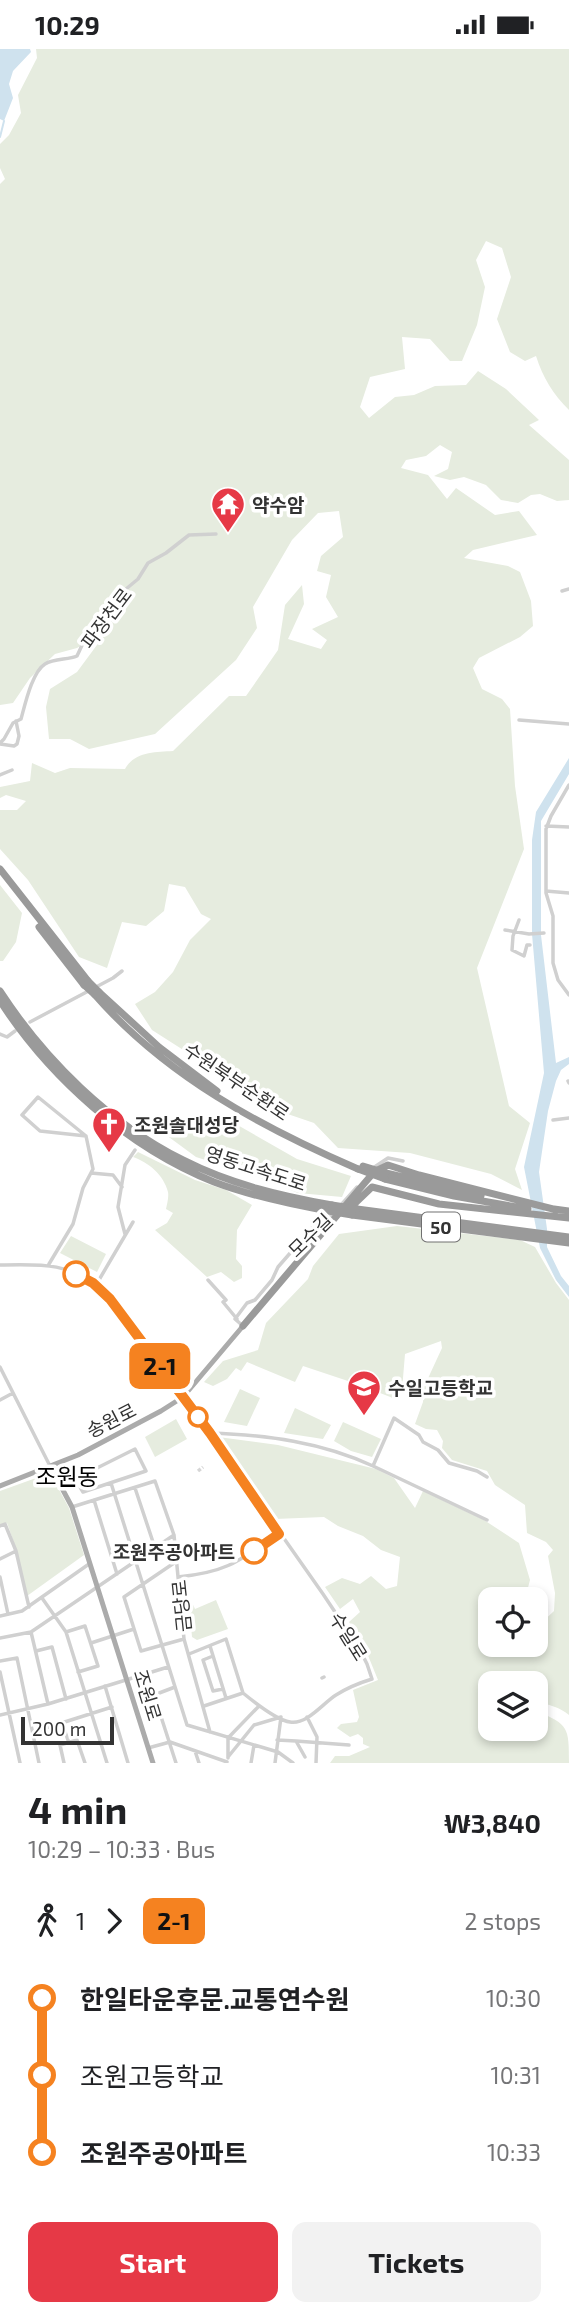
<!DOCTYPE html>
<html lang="en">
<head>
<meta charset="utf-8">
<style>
  :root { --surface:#fff; --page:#f2f2f2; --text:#202124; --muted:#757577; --accent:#e63946 }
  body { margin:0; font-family:"Exo 2","Noto Sans KR",sans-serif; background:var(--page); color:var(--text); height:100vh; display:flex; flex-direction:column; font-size:26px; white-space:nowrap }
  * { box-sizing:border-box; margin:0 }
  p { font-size:23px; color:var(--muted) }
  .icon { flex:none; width:38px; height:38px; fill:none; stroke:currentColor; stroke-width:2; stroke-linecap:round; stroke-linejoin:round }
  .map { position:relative; height:1714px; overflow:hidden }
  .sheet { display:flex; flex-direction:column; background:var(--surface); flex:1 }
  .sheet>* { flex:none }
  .badge { padding:0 14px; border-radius:10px; font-size:24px; line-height:46px }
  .tools { position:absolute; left:478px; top:1538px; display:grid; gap:14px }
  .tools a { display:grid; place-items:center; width:70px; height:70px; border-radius:14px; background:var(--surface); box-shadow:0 4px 10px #0003; font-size:35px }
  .scale { position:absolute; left:21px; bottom:18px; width:93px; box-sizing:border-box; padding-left:7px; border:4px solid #333; border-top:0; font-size:19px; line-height:24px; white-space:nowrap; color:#333; -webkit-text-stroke:5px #fff; paint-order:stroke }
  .map>.badge { position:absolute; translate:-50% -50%; box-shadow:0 0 0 4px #fff }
  .legs { display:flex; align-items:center; gap:10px; height:77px; padding:0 28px; font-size:23px }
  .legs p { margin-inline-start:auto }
  .head { display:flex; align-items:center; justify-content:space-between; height:119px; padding:0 28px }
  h1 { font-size:38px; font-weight:700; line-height:52px }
  .action { display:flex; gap:14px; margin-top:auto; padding:14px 28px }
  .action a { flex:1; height:80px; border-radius:14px; background:var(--accent); color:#fff; font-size:28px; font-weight:700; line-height:80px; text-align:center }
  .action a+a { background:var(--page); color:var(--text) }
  ul { padding:0 28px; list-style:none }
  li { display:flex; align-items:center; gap:24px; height:77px; font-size:26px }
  li i { display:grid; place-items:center; width:10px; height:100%; margin:0 9px; background:currentColor }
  li i::after { content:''; width:18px; height:18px; margin:-9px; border:5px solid; border-radius:50%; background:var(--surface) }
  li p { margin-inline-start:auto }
  li:first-child i { background:linear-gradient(#0000 50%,currentColor 0) }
  li:last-child i { background:linear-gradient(currentColor 50%,#0000 0) }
  .status { display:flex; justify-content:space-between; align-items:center; height:49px; padding:0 35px; background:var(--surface); direction:ltr }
  .status svg { height:19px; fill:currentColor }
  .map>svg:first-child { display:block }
  .green { fill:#e6ecdf }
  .water { fill:#cfe2ee }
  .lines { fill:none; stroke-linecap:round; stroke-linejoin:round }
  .stream { stroke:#cfe2ee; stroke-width:2 }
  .minor-tunnel { stroke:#d6d6d6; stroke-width:3.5; stroke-dasharray:3.5 2; stroke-linecap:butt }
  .minor { stroke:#d0d0d0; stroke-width:3.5 }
  .major { stroke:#ababab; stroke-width:5 }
  .highway { stroke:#9a9a9a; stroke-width:7 }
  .highway-bridge { stroke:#9a9a9a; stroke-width:7 }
  .line-1-casing { stroke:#fff; stroke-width:16 }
  .line-1 { stroke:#f58220; stroke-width:10 }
  .stop-1-dot { fill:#fff; stroke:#f58220; stroke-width:3.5 }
  .labels { text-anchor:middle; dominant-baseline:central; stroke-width:7; stroke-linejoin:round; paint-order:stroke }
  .shield { fill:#fff; stroke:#707070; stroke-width:2 }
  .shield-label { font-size:18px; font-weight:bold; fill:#333 }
  .poi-label { font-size:19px; font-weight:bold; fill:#333; stroke:#fff; text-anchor:start }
  .street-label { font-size:19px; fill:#333; stroke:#fff }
  .stop-label { font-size:19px; font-weight:bold; fill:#333; stroke:#fff; text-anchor:end }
  .quarter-label { font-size:23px; fill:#000; stroke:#fff }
</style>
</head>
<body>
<div class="status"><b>10:29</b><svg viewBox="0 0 49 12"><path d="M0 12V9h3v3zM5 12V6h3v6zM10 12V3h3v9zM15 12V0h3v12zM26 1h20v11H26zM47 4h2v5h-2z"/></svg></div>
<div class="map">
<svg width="569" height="1714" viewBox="0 0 569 1714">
  <rect width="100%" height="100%" fill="#fff"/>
  <path class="green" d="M36,0H569V361C553,345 543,329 536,307L525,312L510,303L497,270L511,228L502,199L486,192L476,211L485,238L477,276L462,312H450L430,290L402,288L405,320L370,328L360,358L369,369L395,348L414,346L435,337L466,336L478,322L506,340L539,371L529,376L569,411V451L557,452L540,445L531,446L518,454L501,451L486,436L464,428L450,431L434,427L448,420L452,403L440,396L426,407L406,411L401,419L428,426L447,450L456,439L495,466L519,462L537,486L473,501L464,509L508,517L520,523L531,552L533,577L520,588L479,609L473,619L482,640L502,650L510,660L515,737L524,800L477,919L509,1057L530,1074L515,1120L522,1141L491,1125L410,1104L338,1099L314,1074L247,1051L243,1039L228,1022H205L215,1014L188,1004L152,981L135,955L155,943L173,923L190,891L211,870L201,865L185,838L169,835L164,862L146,877L122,873L107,919L79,908L28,831L0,800V761H17L26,752L6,746L0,749V738L30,732L32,714L55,724L70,719L125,720C134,703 155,703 173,702L229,647H246L278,601L285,556L302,536L304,555L288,590L321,600L327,591L312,580L338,568L326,548L331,526L317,522L321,507L343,488L339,462L318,464L292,491L253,558L257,579L236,611L155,685L89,700L70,690H49L46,658L50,640L77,623L108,581L77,599L55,605L30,629L13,654L0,656V135L5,130L0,119V95L9,86L21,64L18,46L37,9Z
    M0,836L22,864L16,893L3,912H0Z
    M204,1068L227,1070L297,1110L351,1127L342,1148L298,1144L258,1128L196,1108L162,1083L180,1080Z
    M138,1103L195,1131L226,1141L252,1156L237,1181L236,1210L242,1217V1229L234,1233L221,1223L207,1228L155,1181L167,1174L173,1164L166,1160C167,1155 169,1148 168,1143C164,1126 148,1113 133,1108Z
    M397,1177L520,1191L535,1198L556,1234L569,1251V1666C550,1650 536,1662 536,1634H490V1680H536V1662C569,1675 569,1679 569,1714H330L335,1707H349L370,1698L363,1695V1689L358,1685L350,1688L337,1679L341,1675L357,1673L359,1668L353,1641L378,1631L367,1604L349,1573L360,1563L353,1550L340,1560L325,1538L342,1529L360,1535L371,1527L386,1540L397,1537L400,1508L381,1501L363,1487L338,1477L324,1468L275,1470L218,1388L278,1396L376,1420L394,1429L415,1459L423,1442L484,1471L519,1494L530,1531L525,1550H490V1596H536C536,1577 541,1574 554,1562L555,1544L548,1507L553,1501L546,1493L527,1484L525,1456L495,1436L487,1422L452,1411L442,1399L443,1392L437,1381L426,1380L415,1375L423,1353L424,1338L442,1299L441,1292L405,1305L402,1341L398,1351L357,1335L303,1317L295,1333L247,1313L241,1322L236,1319L227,1330L213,1337L204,1333L223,1312L258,1301L266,1274L308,1230L313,1217L339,1185Z
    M71,1187L106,1205L97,1223L60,1204Z
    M240,1340L260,1349L247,1377L224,1373Z
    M295,1359L331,1376L323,1390L284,1384Z
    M176,1370L187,1390L155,1408L145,1388Z
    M343,1373L381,1390L372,1408L351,1402L334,1392Z
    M50,1424L69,1459L84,1506L27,1547L17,1502L7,1474L0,1476V1442Z
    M189,1547L195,1560L216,1551L228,1580L197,1591L192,1588L190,1565H185L184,1548Z"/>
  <path class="water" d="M0,0H30L31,3L13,22L9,35L13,49L4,72L0,70Z
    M569,709V725L541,772V886L556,1014L569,1008V1015L561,1021L556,1032L548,1062L539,1123L547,1180V1198L561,1227L569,1237V1248L556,1231L540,1199L524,1118L544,1024L532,885V791L536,763Z"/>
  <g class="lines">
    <path class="stream" d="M0,88L4,72"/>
    <path class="minor-tunnel" d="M198,1422L203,1418"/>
    <path class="minor" d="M562,542L569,540
      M519,671L569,675
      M0,694L4,690L13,674L21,670C25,656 32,623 45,615C54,609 68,611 77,607L84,592L113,562L120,545L138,530L148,514L166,504L189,486L216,485
      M0,695L14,697L17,695L19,687L16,672
      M0,726L12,721
      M569,736L551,767L546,780V844L553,867V914L558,931L569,946
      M546,777L569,778
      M546,842L569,844
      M519,871L513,887L512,901L524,907L527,896H530
      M505,881L529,885L544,884
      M30,973L113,929L122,922
      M0,985L7,988L15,982
      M568,1032L569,1034
      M553,1071L569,1069
      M373,1119L388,1109L403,1112
      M91,1124L113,1126L122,1138
      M341,1156L357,1138
      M125,1185L118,1158L125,1116L135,1101
      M49,1215L73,1175L83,1139L93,1120L86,1087L38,1048L22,1066L40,1082L86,1087
      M0,1216C40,1215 71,1213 103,1242L210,1384L323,1545L359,1599L367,1615L372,1630C359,1634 347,1639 336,1646C323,1654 307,1676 290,1673C276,1671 254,1653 243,1644L204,1657
      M208,1231L226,1251L223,1253L237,1270
      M96,1236L133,1173
      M243,1277L235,1270L247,1254L255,1251L272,1231L278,1218L312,1179L324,1174L334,1164
      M0,1318L50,1417
      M0,1351L13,1344
      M210,1384C267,1386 321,1393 373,1417L394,1369L419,1386L423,1393L438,1401L449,1414L477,1422L487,1428
      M135,1400L146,1422L83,1443L75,1430Z
      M373,1417L487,1471
      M111,1434L187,1676L278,1703L293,1714
      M135,1439L155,1499
      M94,1451L117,1525
      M72,1458L155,1432L174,1486L184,1590L210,1683
      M0,1477L5,1475L16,1502L29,1558
      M0,1510L16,1502
      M177,1512L124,1548L141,1602L184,1590
      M0,1528L8,1565
      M178,1528C228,1523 239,1512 279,1484
      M42,1549L66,1583L107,1714
      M0,1567L22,1562L89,1515
      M31,1583L48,1655
      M66,1583L85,1577L98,1617L78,1623
      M0,1589L31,1583L174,1486
      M91,1594L134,1580
      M210,1597L226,1649
      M36,1602L52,1598L66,1650
      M189,1605L226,1590L243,1644
      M213,1607L203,1611L213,1642L223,1640
      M0,1612L17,1609L39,1714
      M0,1623L20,1714
      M322,1629L324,1628
      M105,1637L128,1714
      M175,1638L154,1646L176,1714
      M0,1666L48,1655L168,1618
      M307,1668L317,1688L316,1714
      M62,1674L69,1694
      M33,1683L112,1658
      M277,1691L296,1692L305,1708
      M296,1692L349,1696
      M148,1699L170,1693L227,1713
      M195,1702L199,1714
      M228,1708L254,1676L281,1668L275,1714
      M228,1709V1689L259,1657
      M64,1714L60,1696L77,1691L85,1714
      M251,1714L254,1696"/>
    <path class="major" d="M50,1417L72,1458L153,1714
      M0,1437L78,1406L161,1362L183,1348L243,1277"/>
    <path class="highway" d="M0,820L88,932
      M39,878L84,936
      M0,942C45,1011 109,1074 183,1111C230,1135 281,1147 332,1156
      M99,943L159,998L217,1042
      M95,946C166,1027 261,1078 358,1120
      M0,952C50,1029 127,1098 214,1133C251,1147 289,1155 328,1162
      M386,1124L481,1147
      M385,1130L454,1147L528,1160
      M357,1160L569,1188
      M554,1160L569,1162
      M347,1162L372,1138L439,1155L569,1169
      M352,1166L569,1194
      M243,1277L374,1123L388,1116L419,1126L557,1161"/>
    <path class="highway-bridge" d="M88,932L99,943
      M84,936L95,946
      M363,1117L386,1124
      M358,1120L385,1130
      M332,1156L357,1160
      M328,1162L352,1166"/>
  </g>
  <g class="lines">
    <g class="line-1-casing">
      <path id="line-1" d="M76,1225L93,1234L110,1250L210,1384L279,1485L254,1502"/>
    </g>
    <use href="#line-1" class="line-1"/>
  </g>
  <defs>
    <g id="temple-pin" transform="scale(1.75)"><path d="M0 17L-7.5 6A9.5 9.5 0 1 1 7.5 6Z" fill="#e63946" stroke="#fff"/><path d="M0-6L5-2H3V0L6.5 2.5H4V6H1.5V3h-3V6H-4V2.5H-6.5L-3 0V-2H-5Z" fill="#fff"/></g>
    <g id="church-pin" transform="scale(1.75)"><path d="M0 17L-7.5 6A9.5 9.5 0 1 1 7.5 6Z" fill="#e63946" stroke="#fff"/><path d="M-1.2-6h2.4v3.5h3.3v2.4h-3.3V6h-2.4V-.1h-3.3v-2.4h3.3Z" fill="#fff"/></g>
    <g id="school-pin" transform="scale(1.75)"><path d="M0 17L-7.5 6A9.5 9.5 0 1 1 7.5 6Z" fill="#e63946" stroke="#fff"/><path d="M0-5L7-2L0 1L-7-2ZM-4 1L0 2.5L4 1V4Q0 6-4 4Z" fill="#fff"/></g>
  </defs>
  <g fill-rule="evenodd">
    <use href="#temple-pin" x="228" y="455"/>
    <use href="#church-pin" x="109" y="1075"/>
    <use href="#school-pin" x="364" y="1338"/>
  </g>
  <g class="stop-1-dot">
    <circle cx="76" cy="1225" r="12"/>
    <circle cx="198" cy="1368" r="9"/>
    <circle cx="254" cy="1502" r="12"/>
  </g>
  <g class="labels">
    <rect class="shield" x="422" y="1163.5" width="38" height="29" rx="5"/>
    <g class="shield-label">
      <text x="441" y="1178">50</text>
    </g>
    <g class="poi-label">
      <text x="252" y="455">약수암</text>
      <text x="134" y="1075">조원솔대성당</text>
      <text x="388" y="1338">수일고등학교</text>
    </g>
    <g class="street-label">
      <text transform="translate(106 569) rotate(-53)">파장천로</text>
      <text transform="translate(237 1032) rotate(34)">수원북부순환로</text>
      <text transform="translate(256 1119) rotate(18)">영동고속도로</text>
      <text transform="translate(310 1186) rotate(-44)">모수길</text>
      <text transform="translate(111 1371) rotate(-27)">송원로</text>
      <text transform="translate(181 1557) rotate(-96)">금당로</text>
      <text transform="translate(349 1587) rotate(58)">수일로</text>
      <text transform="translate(148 1646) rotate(73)">조원로</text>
    </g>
    <g class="stop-label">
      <text x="235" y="1502">조원주공아파트</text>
    </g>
    <g class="quarter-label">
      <text x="67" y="1427">조원동</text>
    </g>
  </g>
</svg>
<div class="tools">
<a><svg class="icon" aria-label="locate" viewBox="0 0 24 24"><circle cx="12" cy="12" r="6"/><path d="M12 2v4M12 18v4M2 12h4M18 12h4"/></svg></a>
<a><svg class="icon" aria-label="layers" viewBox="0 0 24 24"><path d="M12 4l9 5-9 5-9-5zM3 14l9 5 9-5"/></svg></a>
</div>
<div class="scale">200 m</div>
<b class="badge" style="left:160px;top:1317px;background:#f58220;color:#111">2-1</b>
</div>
<section class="sheet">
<div class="head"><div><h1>4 min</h1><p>10:29 – 10:33 · Bus</p></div><b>₩3,840</b></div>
<div class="legs"><svg class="icon" aria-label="walk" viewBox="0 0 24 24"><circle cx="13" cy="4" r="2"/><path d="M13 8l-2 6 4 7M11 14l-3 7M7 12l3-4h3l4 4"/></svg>1<svg class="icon" aria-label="forward" viewBox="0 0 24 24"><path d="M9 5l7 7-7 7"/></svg><b class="badge" style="background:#f58220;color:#111">2-1</b><p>2 stops</p></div>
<ul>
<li><i style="color:#f58220"></i><b>한일타운후문.교통연수원</b><p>10:30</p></li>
<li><i style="color:#f58220"></i><span>조원고등학교</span><p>10:31</p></li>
<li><i style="color:#f58220"></i><b>조원주공아파트</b><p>10:33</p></li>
</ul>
<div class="action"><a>Start</a><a>Tickets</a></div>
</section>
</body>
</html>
